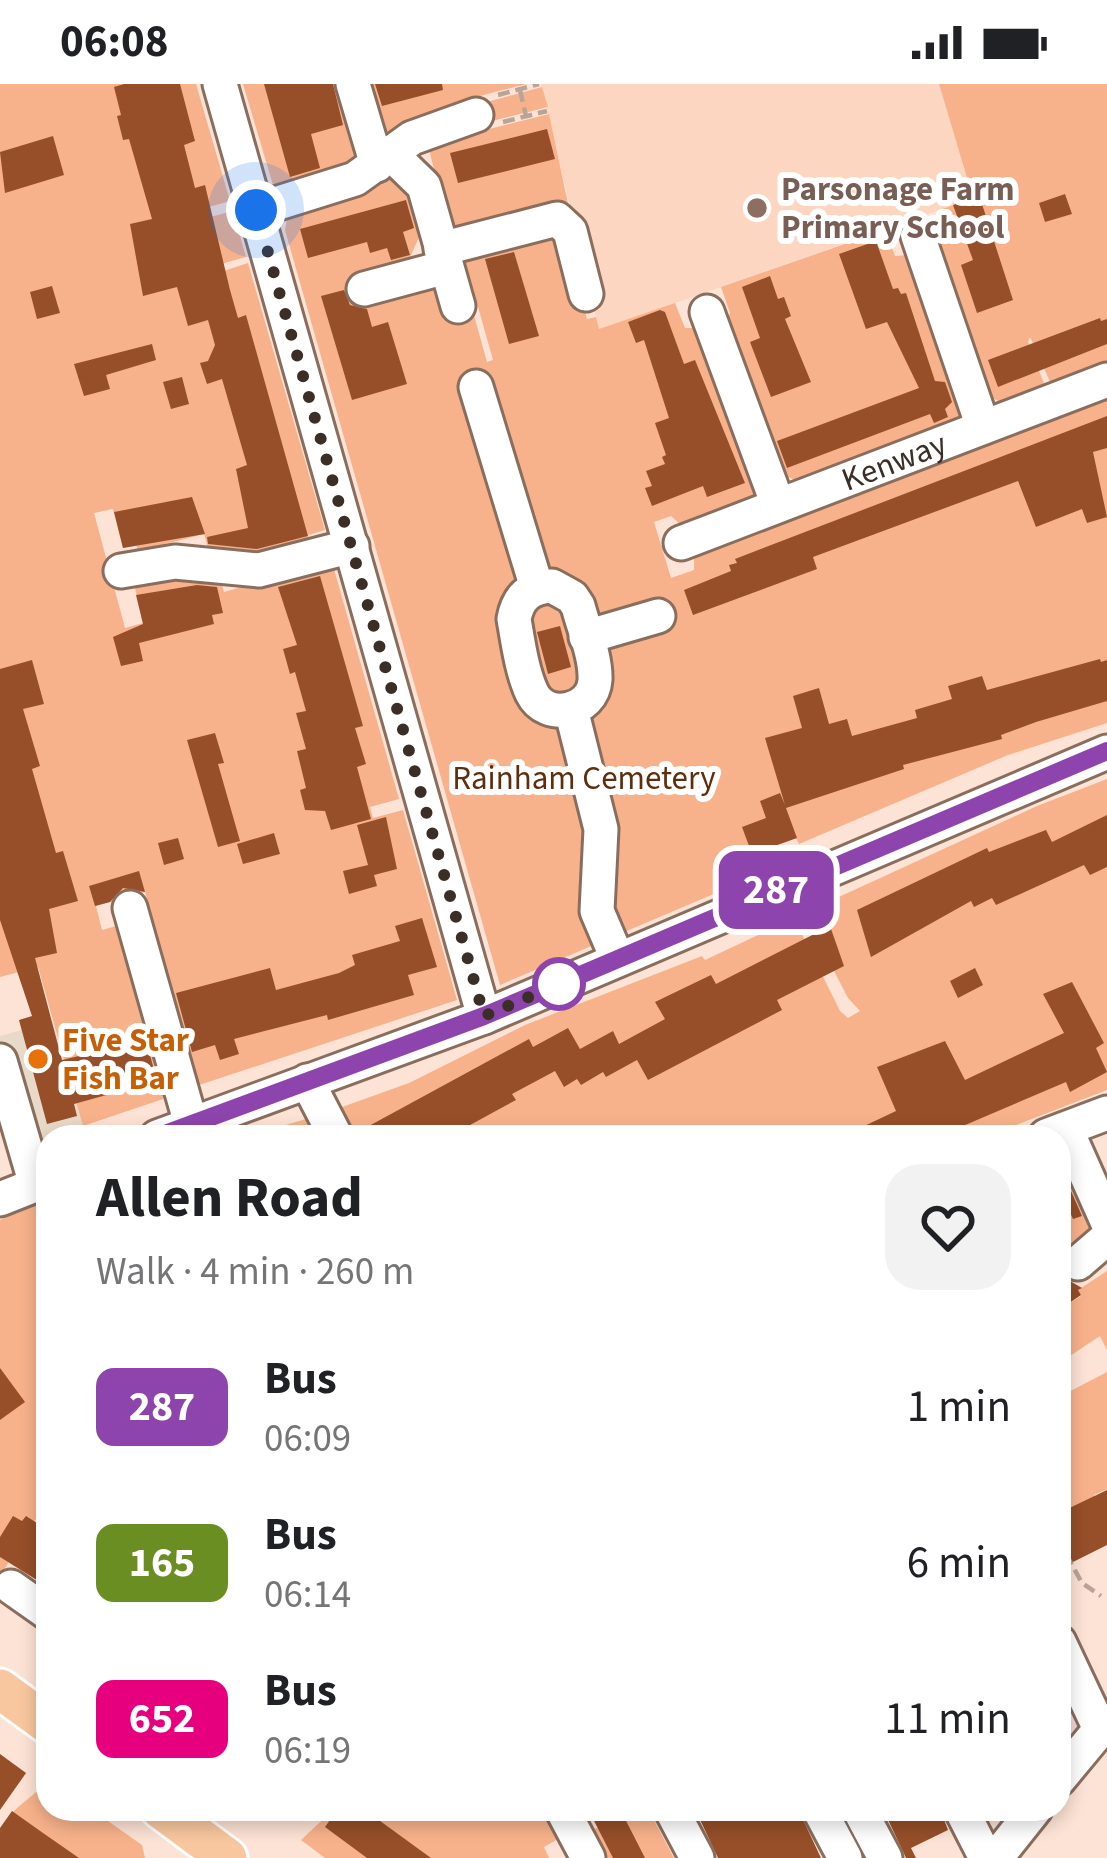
<!DOCTYPE html>
<html lang="en">
<head>
<meta charset="utf-8">
<style>
  :root { --surface:#fff; --page:#f2f2f2; --text:#202124; --muted:#757577 }
  body { margin:0; font-family:"Source Sans 3",sans-serif; background:var(--page); color:var(--text); height:100vh; display:flex; flex-direction:column; font-size:45px; white-space:nowrap }
  * { box-sizing:border-box; margin:0 }
  p { font-size:39px; color:var(--muted) }
  .icon { flex:none; width:66px; height:66px; fill:none; stroke:currentColor; stroke-width:2; stroke-linecap:round; stroke-linejoin:round }
  .map { position:relative; flex:1; overflow:hidden }
  .side { position:absolute; left:36px; top:1041px; width:1035px; height:696px; display:flex; flex-direction:column; background:var(--surface); border-radius:36px; box-shadow:0 6px 18px #0003 }
  .side>* { flex:none }
  .badge { padding:0 24px; border-radius:18px; font-size:42px; line-height:78px }
  .you { position:absolute; width:60px; height:60px; margin:-30px; border:9px solid #fff; border-radius:50%; background:#1a73e8; box-shadow:0 0 0 18px #1a73e833 }
  .map>.badge { position:absolute; translate:-50% -50%; box-shadow:0 0 0 6px #fff }
  .round { display:grid; place-items:center; flex:none; width:126px; height:126px; border-radius:36px; background:var(--page) }
  .head { display:flex; align-items:center; justify-content:space-between; height:204px; padding:0 60px }
  h1 { font-size:57px; font-weight:700; line-height:90px }
  ul { padding:0; list-style:none }
  li { display:flex; align-items:center; gap:36px; height:156px; padding:0 60px }
  li div { flex:1 }
  li b { display:block; font-size:45px }
  li em { font-style:normal }
  li .badge { min-width:132px; font-weight:700; text-align:center }
  .status { display:flex; justify-content:space-between; align-items:center; height:84px; padding:0 60px; background:var(--surface); direction:ltr }
  .status svg { height:33px; fill:currentColor }
  .map>svg:first-child { display:block }
  .commercial { fill:#e9d9c8 }
  .industrial { fill:#f2d7db }
  .built { fill:#fdd6c1 }
  .green { fill:#f8b28b }
  .building { fill:#964f29 }
  .lines { fill:none; stroke-linecap:round; stroke-linejoin:round }
  .minor-casing { stroke:#896e5e; stroke-width:39 }
  .major-casing { stroke:#fff; stroke-width:45 }
  .path { stroke:#b9a498; stroke-width:4.5; stroke-dasharray:12 6; stroke-linecap:butt }
  .minor { stroke:#fff; stroke-width:33 }
  .major { stroke:#f8c79f; stroke-width:39 }
  .line-casing { stroke:#fff; stroke-width:27 }
  .line { stroke:#8e44ad; stroke-width:18 }
  .walk { stroke:#3a2e27; stroke-width:12; stroke-dasharray:0 21.6 }
  .education-dot { fill:#8d6e63; stroke:#fff; stroke-width:4.5 }
  .stop-dot { fill:#fff; stroke:#8e44ad; stroke-width:6 }
  .food-dot { fill:#e8710a; stroke:#fff; stroke-width:4.5 }
  .labels { text-anchor:middle; dominant-baseline:central; stroke-width:12; stroke-linejoin:round; paint-order:stroke }
  .education-label { font-size:33px; font-weight:bold; fill:#785e54; stroke:#fff; text-anchor:start }
  .street-label { font-size:33px; fill:#3a2e27; stroke:#fff }
  .park-label { font-size:33px; fill:#5e2e0d; stroke:#fff }
  .food-label { font-size:33px; font-weight:bold; fill:#c56008; stroke:#fff; text-anchor:start }
</style>
</head>
<body>
<div class="status"><b>06:08</b><svg viewBox="0 0 49 12"><path d="M0 12V9h3v3zM5 12V6h3v6zM10 12V3h3v9zM15 12V0h3v12zM26 1h20v11H26zM47 4h2v5h-2z"/></svg></div>
<div class="map">
<svg width="1107" height="1774" viewBox="0 0 1107 1774">
  <rect width="100%" height="100%" fill="#fde3d5"/>
  <path class="commercial" d="M53,937L87,1053H48V1096L0,977V952Z"/>
  <path class="industrial" d="M1059,1570L1105,1667L1059,1722Z"/>
  <path class="built" d="M541,0H939L973,114L599,246Z"/>
  <path class="green" d="M0,0H196L230,117L177,132L180,141L233,127L246,173L177,192L165,206L248,179L325,446L308,451L310,459L245,477L211,473L204,450L138,467L136,460L123,464L113,425L94,429L125,544L143,539L135,504L143,490L220,495L224,508L332,478L399,715L370,723L373,734L403,726L457,916L184,1006L138,837L152,832L145,808L96,822L102,846L130,838L178,1010L83,1042L38,883L0,893Z
    M243,0H349L367,68L339,84L273,101Z
    M360,0H527C471,14 421,24 377,62Z
    M939,0H1107V279L1051,300L1030,253L1028,258L1045,302L1003,319L990,313L938,161L947,154L937,127L973,114Z
    M542,3L548,23L488,38L483,19Z
    M549,30L568,120L459,156C453,137 428,76 430,64L441,57Z
    M393,94L407,102L421,149L410,173L414,185L432,193L450,235L473,228L487,278L493,276L462,166L546,142L566,154L587,235L596,233L599,245L675,219L685,244H698L756,409L753,414L682,442L671,432L654,438L671,494L694,486V474L699,470L1107,315V639L1008,671L799,760L796,754L752,770L749,764L756,792L500,901L285,146L287,135L336,120Z
    M885,146L895,172L909,171L964,321L959,335L799,398L782,390L727,239L730,229L721,203Z
    M1107,695V1006L985,1053H341L328,1028L409,999L525,941L702,872L705,876L794,834L840,927L848,934L860,927L848,914L804,829L1037,722Z
    M319,1031L330,1053H246Z
    M1059,1069L1106,1145L1059,1176Z
    M48,1117V1456L36,1447L42,1440L36,1435L0,1492V1136Z
    M1107,1187V1266L1100,1252L1064,1276L1069,1289L1059,1301V1226L1081,1212L1078,1206Z
    M1107,1288V1405L1094,1411L1097,1419L1059,1429V1313Z
    M48,1697V1725H91L142,1761L145,1774H0C0,1726 18,1727 48,1697Z
    M334,1725H548L563,1752L544,1763L549,1774H325L301,1756Z
    M608,1725H648L674,1774H608L593,1746L613,1736Z"/>
  <path class="building" d="M124,0H180L195,57L184,61L195,104L205,101L230,206L238,234L246,231L308,452L257,465L208,460L207,453L248,444L236,385L247,381L222,295L207,300L200,279L208,277L215,261L208,236L188,242L177,203L143,212L130,140L152,135L129,55L123,56L117,32L121,31L114,3Z
    M264,0H333L343,41L311,50L320,84L290,93Z
    M375,0H442L443,6L382,22Z
    M547,45L555,75L458,99L450,69Z
    M53,52L64,91L5,109L0,68Z
    M1065,110L1072,130L1045,138L1039,119Z
    M975,114L977,121L982,120L1013,216L977,229L961,181L973,176L953,121Z
    M406,116L414,144L403,148L410,171L391,176L387,164L370,169L367,158L308,174L300,145Z
    M876,157L893,205L898,204L901,210L906,209L935,297L945,298L952,318L945,325L948,333L934,339L930,330L787,384L777,357L919,304L887,238L866,245L839,170Z
    M514,168L539,252L509,260L485,175Z
    M770,192L778,215L784,213L791,232L785,235L811,298L771,313L750,258L760,254L742,203Z
    M52,202L60,229L37,235L30,208Z
    M344,206L350,221L367,225L372,243L388,238L407,300L352,316L321,212Z
    M660,226L665,228L684,280L695,276L745,399L707,413L703,402L652,422L645,404L652,402L646,387L665,380L662,373L666,371L655,339L669,334L644,256L636,259L628,238Z
    M1100,234L1101,237L1107,235V260L998,303L988,276Z
    M152,260L156,276L106,291L110,305L84,312L74,280Z
    M182,293L189,320L171,325L163,298Z
    M1107,332V364L1093,368L1107,433L1087,439L1082,425L1036,443L1018,397L813,473L817,485L693,531L684,506L731,487L729,481L737,479L735,475Z
    M192,413L205,450L123,464L114,428Z
    M320,492L363,642L355,644L366,680L357,683L371,735L331,746L325,727L305,726L300,706L306,704L297,667L306,665L296,629L306,627L295,588L290,590L283,565L297,561L278,503Z
    M197,501L217,503L223,529L212,531L214,540L139,559L143,577L121,582L113,553L143,540L136,511Z
    M560,542L571,583L548,590L537,548Z
    M1100,575L1101,578L1107,576V617L1036,638L1001,651L1002,655L903,681L904,685L786,724L797,754L752,770L742,743L766,734L760,717L780,709L785,721L765,654L802,644L793,612L819,604L829,640L847,635L852,652L917,634L915,626L952,615L948,602L982,592L987,606Z
    M32,576L44,620L23,625L40,682L32,685L56,769L63,767L78,817L49,825L57,869L35,874L62,976L146,956L157,997L74,1020L77,1032L47,1040L19,936L32,932L0,836V585Z
    M215,649L224,679L218,680L240,757L218,763L187,656Z
    M1107,731V783L1090,791L1084,781L996,821L992,814L974,823L971,817L871,873L857,826L987,764L989,768L1046,746L1052,758Z
    M386,733L397,785L374,791L377,802L349,810L343,787L368,781L357,741Z
    M274,749L280,770L243,780L237,760Z
    M178,754L184,775L164,781L158,759Z
    M139,787L145,808L123,804L110,818L95,822L89,802Z
    M422,834L437,883L408,891L414,911L328,936L327,931L234,955L239,970L220,976L215,961L192,968L176,909L270,884L276,906L339,889L355,881L352,871L400,857L395,842Z
    M830,842L844,882L777,916L782,926L648,996L637,976L606,993L603,988L581,1001L577,995L564,1003L555,987L512,1010L516,1016L459,1047L462,1053H357L356,1049L529,955L533,963L568,944L580,965L613,947L619,960L665,935L655,918L711,891L716,900Z
    M975,884L983,901L958,914L950,897Z
    M1072,898L1104,959L1096,964L1107,988L1070,1008L1066,998L937,1053H841L896,1027L877,983L945,957L965,996L1064,949L1043,910Z
    M1063,1089L1082,1132L1073,1135L1068,1124L1059,1127V1090Z
    M1059,1187L1063,1193L1082,1204L1078,1206L1081,1211L1059,1226Z
    M0,1284L25,1318L0,1336Z
    M1107,1406V1461L1059,1485V1429Z
    M13,1432L22,1437L26,1432L48,1446V1503L0,1473V1453Z
    M0,1670L26,1689L0,1726Z
    M338,1725H382L376,1734L431,1774H367L325,1743Z
    M588,1725H620L645,1774H613Z
    M695,1725H798L821,1774H718Z
    M883,1725H940L948,1746L911,1764L916,1774H906Z
    M12,1727L43,1749L79,1774H0V1744Z"/>
  <g class="lines">
    <g class="minor-casing">
      <g id="minor">
        <path d="M220,0L484,933"/>
        <path d="M353,0L377,81"/>
        <path d="M391,70L424,102L458,222"/>
        <path d="M256,126L355,95L412,54L476,31"/>
        <path d="M918,152L983,343"/>
        <path d="M441,165L557,135L570,147L586,210"/>
        <path d="M364,205L446,183"/>
        <path d="M707,228L778,421"/>
        <path d="M476,303L537,504"/>
        <path id="s1" d="M681,459L1107,296"/>
        <path d="M121,487L175,478L259,486L352,462"/>
        <path d="M552,502L572,513L578,522C584,545 596,573 595,596C593,628 546,638 532,609C522,588 518,558 514,535C518,513 530,503 552,502Z"/>
        <path d="M586,553L658,532"/>
        <path d="M571,625L601,745L597,827L617,874"/>
        <path d="M130,824L191,1040"/>
        <path d="M0,977L36,1101"/>
        <path d="M307,997L336,1053"/>
        <path d="M1066,1045L1107,1137"/>
        <path d="M1046,1052L1107,1029"/>
        <path d="M157,1053L484,933L1107,668"/>
        <path d="M0,1115L48,1096"/>
        <path d="M1078,1179L1107,1154"/>
        <path d="M11,1503L48,1529"/>
        <path d="M1059,1558L1100,1645"/>
        <path d="M1059,1695L1107,1637"/>
        <path d="M562,1725L588,1774"/>
        <path d="M671,1725L697,1774"/>
        <path d="M819,1725L845,1774"/>
        <path d="M859,1725L885,1774"/>
        <path d="M961,1725L986,1774"/>
        <path d="M996,1774L1035,1725"/>
      </g>
    </g>
    <g class="major-casing">
      <path id="major" d="M0,1605L48,1640
        M161,1725L227,1774"/>
    </g>
    <path class="path" d="M520,6L526,32
      M498,11L539,0
      M503,38L547,27
      M1066,1470L1082,1499L1101,1512"/>
    <use href="#minor" class="minor"/>
    <use href="#major" class="major"/>
  </g>
  <g class="lines">
    <g class="line-casing">
      <path id="line" d="M157,1053L484,932L1107,667"/>
    </g>
    <use href="#line" class="line"/>
    <path class="walk" d="M256,126L484,932L559,900"/>
  </g>
  <circle class="education-dot" cx="757" cy="124" r="12"/>
  <circle class="stop-dot" cx="559" cy="900" r="24"/>
  <circle class="food-dot" cx="38" cy="975" r="12"/>
  <g class="labels">
    <g class="education-label">
      <text x="781" y="105">Parsonage Farm<tspan x="781" dy="38">Primary School</tspan></text>
    </g>
    <g class="street-label">
      <text stroke="none"><textPath href="#s1" startOffset="228">Kenway</textPath></text>
    </g>
    <g class="park-label">
      <text x="584" y="694">Rainham Cemetery</text>
    </g>
    <g class="food-label">
      <text x="62" y="956">Five Star<tspan x="62" dy="38">Fish Bar</tspan></text>
    </g>
  </g>
</svg>
<div class="you" style="left:256px;top:126px"></div>
<b class="badge" style="left:776px;top:806px;background:#8e44ad;color:#fff">287</b>
<section class="side">
<div class="head"><div><h1>Allen Road</h1><p>Walk · 4 min · 260 m</p></div><a class="round"><svg class="icon" aria-label="heart" viewBox="0 0 24 24"><path d="M12 20l-8-8c-3-5 5-10 8-4 3-6 11-1 8 4z"/></svg></a></div>
<ul>
<li><span class="badge" style="background:#8e44ad;color:#fff">287</span><div><b>Bus</b><p>06:09</p></div><em>1 min</em></li>
<li><span class="badge" style="background:#6b8e23;color:#fff">165</span><div><b>Bus</b><p>06:14</p></div><em>6 min</em></li>
<li><span class="badge" style="background:#e6007e;color:#fff">652</span><div><b>Bus</b><p>06:19</p></div><em>11 min</em></li>
</ul>
</section>
</div>
</body>
</html>
